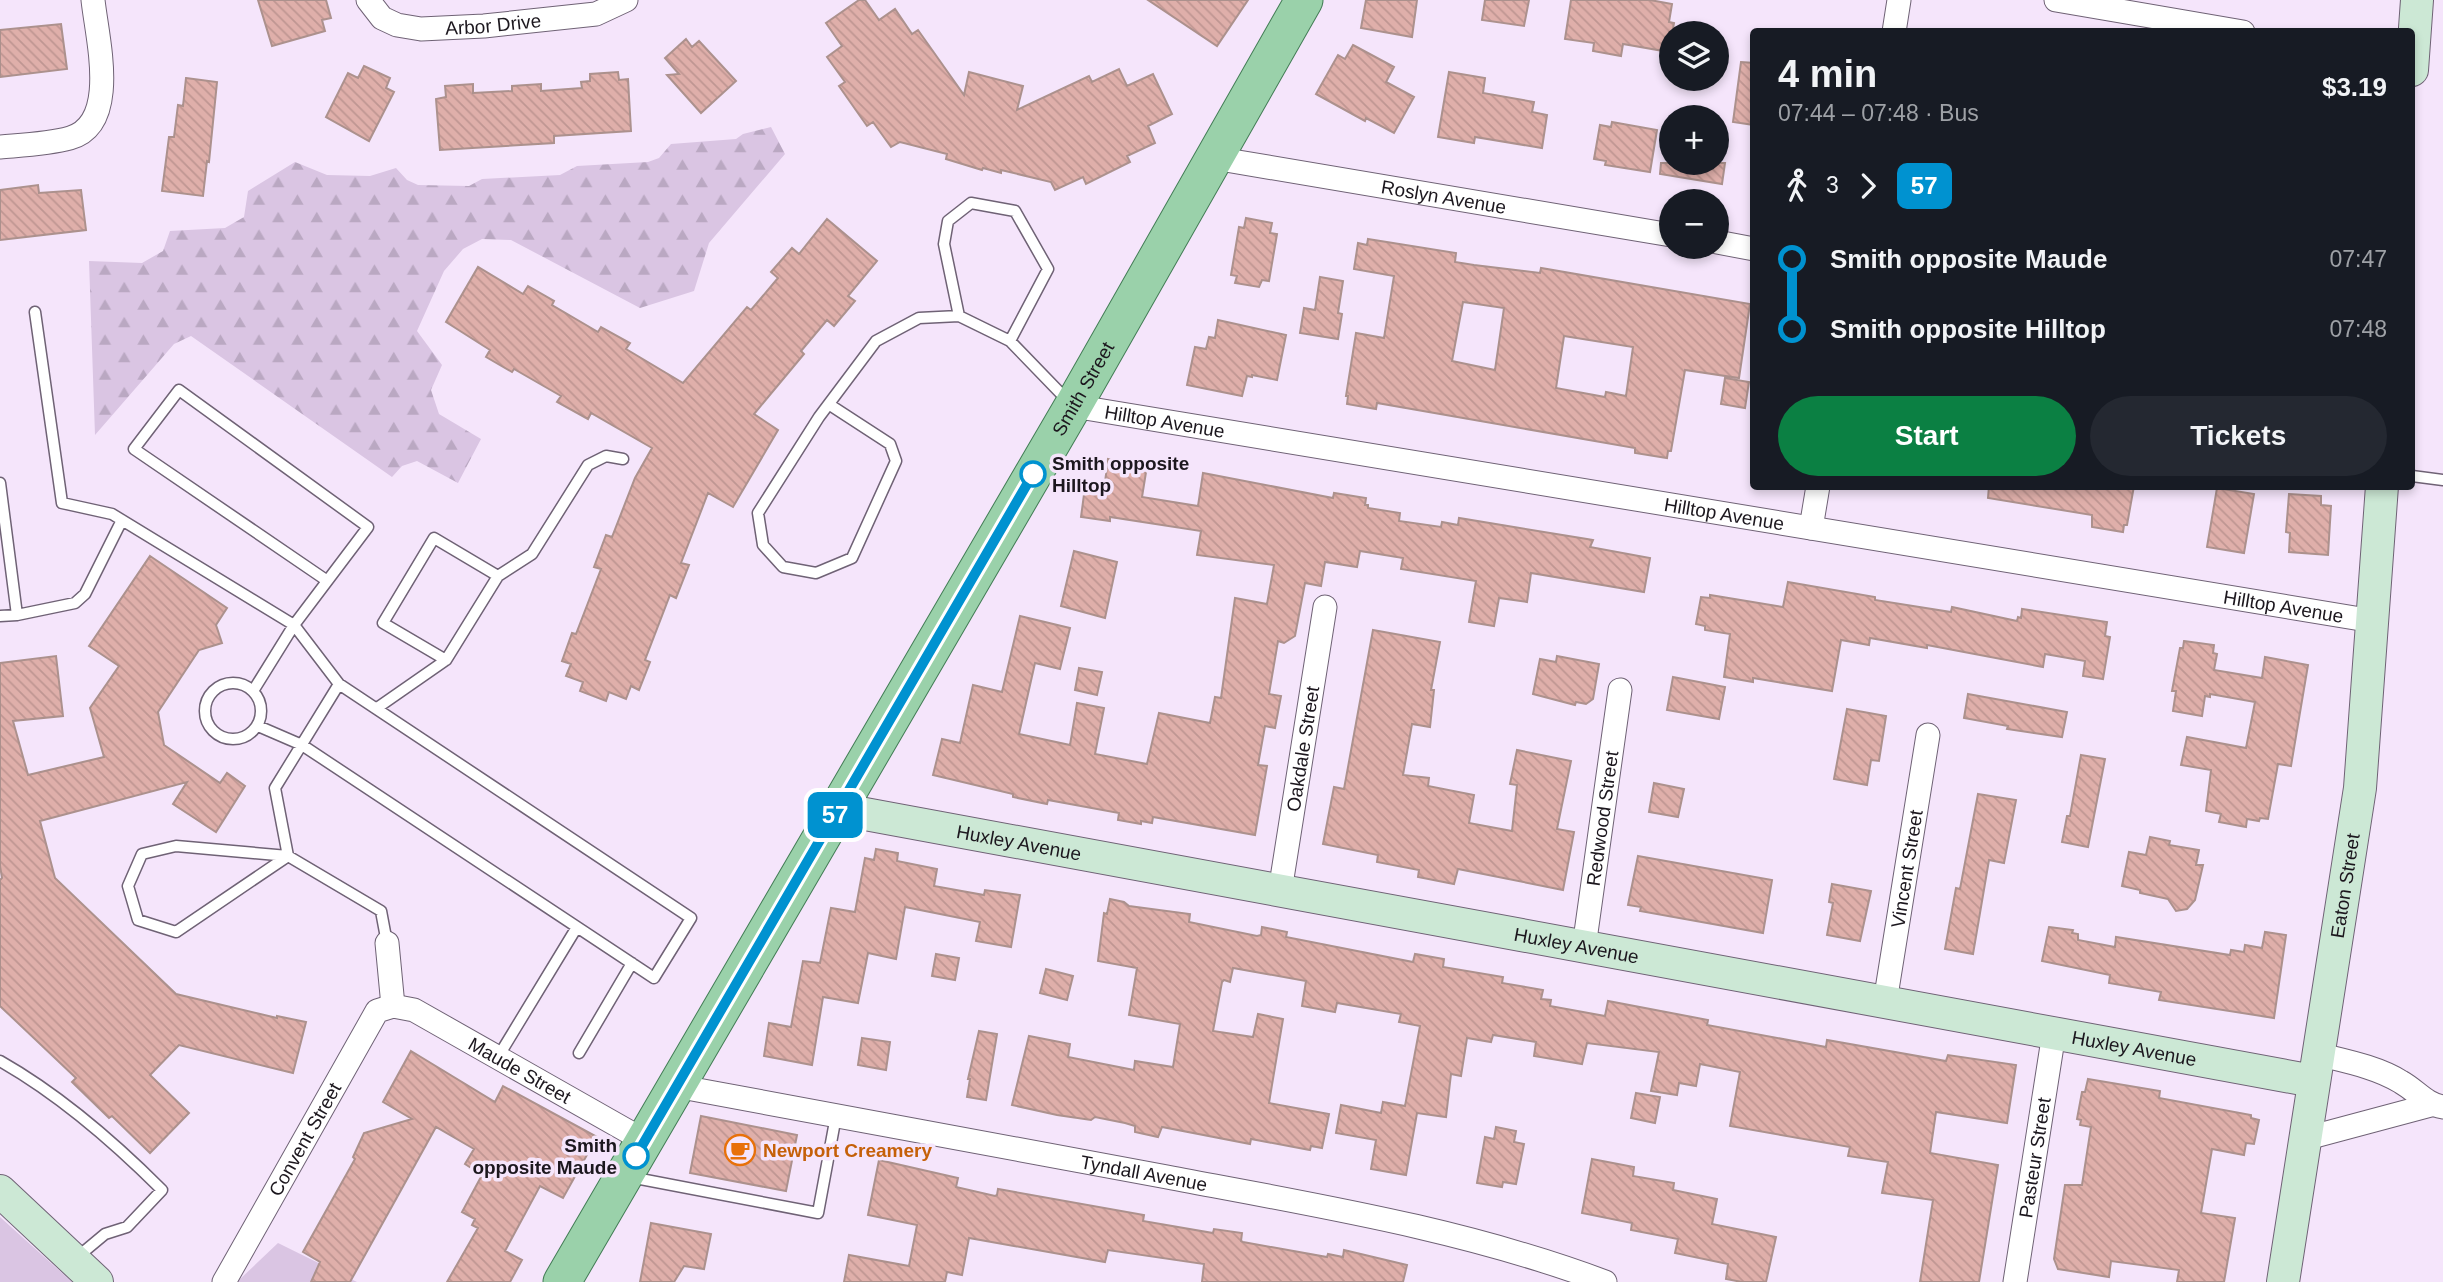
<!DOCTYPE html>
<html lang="en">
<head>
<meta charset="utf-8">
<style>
  :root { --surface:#171b24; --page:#242831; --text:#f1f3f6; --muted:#9ea1a6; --accent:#0b8043 }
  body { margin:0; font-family:Helvetica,sans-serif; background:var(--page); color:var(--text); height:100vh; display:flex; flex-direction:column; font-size:26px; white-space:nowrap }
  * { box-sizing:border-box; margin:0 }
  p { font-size:23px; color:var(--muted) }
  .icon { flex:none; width:38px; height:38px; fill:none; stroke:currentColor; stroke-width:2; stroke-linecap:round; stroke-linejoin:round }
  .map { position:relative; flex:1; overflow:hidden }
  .sheet { position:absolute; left:1750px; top:28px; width:665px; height:462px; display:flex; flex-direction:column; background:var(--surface); border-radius:7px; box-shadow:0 4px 10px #0003 }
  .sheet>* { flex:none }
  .badge { padding:0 14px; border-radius:10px; font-size:24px; line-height:46px }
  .tools { position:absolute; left:1659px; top:21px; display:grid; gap:14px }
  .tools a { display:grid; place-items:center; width:70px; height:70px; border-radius:50%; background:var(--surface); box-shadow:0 4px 10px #0003; font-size:35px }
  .map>.badge { position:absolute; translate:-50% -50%; box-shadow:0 0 0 4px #fff }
  .legs { display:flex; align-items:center; gap:10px; height:77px; padding:0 28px; font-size:23px }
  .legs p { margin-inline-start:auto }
  .head { display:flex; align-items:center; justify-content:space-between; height:119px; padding:0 28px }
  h1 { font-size:38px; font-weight:600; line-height:52px }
  .action { display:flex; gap:14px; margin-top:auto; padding:14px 28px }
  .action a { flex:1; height:80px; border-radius:42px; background:var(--accent); color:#fff; font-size:28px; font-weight:600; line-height:80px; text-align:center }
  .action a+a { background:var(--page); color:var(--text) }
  ul { padding:0 28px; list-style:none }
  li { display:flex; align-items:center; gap:24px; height:70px; font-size:26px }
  li i { display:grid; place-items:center; width:10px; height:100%; margin:0 9px; background:currentColor }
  li i::after { content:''; width:18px; height:18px; margin:-9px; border:5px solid; border-radius:50%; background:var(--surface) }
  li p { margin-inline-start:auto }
  li:first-child i { background:linear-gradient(#0000 50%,currentColor 0) }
  li:last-child i { background:linear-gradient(currentColor 50%,#0000 0) }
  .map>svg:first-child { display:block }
  .forest { fill:url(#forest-firs) }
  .green { fill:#dac5e3 }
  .building { fill:url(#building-back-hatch); stroke:#ac918d; stroke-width:2; fill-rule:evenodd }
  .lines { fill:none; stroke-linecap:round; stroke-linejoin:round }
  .lane-casing { stroke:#6f6275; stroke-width:13 }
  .street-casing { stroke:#6f6275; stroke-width:25 }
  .secondary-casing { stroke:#6f6275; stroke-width:34 }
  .primary-casing { stroke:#427c55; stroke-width:39 }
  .lane { stroke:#fff; stroke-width:10 }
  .street { stroke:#fff; stroke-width:23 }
  .secondary { stroke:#cce8d5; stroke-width:32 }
  .primary { stroke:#9ad1aa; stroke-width:37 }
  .line-1-casing { stroke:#fff; stroke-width:16 }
  .line-1 { stroke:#0092d0; stroke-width:10 }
  .stop-1-dot { fill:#fff; stroke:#0092d0; stroke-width:3.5 }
  .labels { text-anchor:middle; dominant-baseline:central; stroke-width:7; stroke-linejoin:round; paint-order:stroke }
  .street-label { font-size:19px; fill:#1c171e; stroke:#f5e5fb }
  .stop-label { font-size:19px; font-weight:bold; fill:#1c171e; stroke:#f5e5fb; text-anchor:start }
  .food-label { font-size:19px; font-weight:bold; fill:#c56008; stroke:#f5e5fb; text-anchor:start }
</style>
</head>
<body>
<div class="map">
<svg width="2443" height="1282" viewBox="0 0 2443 1282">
  <defs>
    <pattern id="forest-firs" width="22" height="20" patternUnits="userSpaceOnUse" patternTransform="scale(1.75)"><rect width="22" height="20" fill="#dac5e3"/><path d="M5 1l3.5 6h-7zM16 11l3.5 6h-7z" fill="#baa8c2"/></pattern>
    <pattern id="building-back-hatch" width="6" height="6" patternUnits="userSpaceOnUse" patternTransform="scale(1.75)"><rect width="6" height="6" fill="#dfafaa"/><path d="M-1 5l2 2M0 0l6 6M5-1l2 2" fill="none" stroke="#bf9692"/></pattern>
  </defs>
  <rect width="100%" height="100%" fill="#f5e5fb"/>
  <path class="forest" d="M771,127L785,154L709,243L694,291L640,308L511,240L482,239L463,249L444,271L417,331L442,365L431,390L439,414L481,439L458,483L417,461L402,466L392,477L191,336L174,344L95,435L89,261L142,263L163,251L170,231L225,228L244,217L248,191L295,162L327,175L370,176L396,168L407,180L418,185L469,186L482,179L560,175L577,166L648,162L659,158L671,144L736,139L743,134Z"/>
  <path class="green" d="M0,1217L72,1282H0Z
    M278,1243L357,1282H237Z"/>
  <path class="building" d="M258,0H326L331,18L322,20L325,31L272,46Z
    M859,0H865L879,20L895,9L912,34L918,30L964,95L969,72L1023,86L1017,110L1089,76L1092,82L1119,69L1127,86L1153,74L1172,114L1148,126L1155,143L1127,156L1130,162L1086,184L1083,177L1055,190L1051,182L1001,170V173L983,168L982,170L946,159L947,154L900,142L891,147L873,122L867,126L839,86L845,82L827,57L842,46L826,23Z
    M1148,0H1248L1217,46Z
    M1366,0H1417L1412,37L1361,28Z
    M1485,0H1529L1524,26L1482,20Z
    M1571,0H1650L1672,4L1669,22L1674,23L1669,52L1623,44L1621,56L1593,51L1594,43L1565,39Z
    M61,24L67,69L0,77V30Z
    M686,39L692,47L699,41L736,81L701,113L667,75L679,74L665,58Z
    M1353,45L1394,67L1386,82L1414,97L1394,133L1366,118L1365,121L1316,94L1338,55L1345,59Z
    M1741,62L1754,63V125L1733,122Z
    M364,66L390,78L386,88L394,92L369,141L326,117L348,73L358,78Z
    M618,72L619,80L628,79L631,131L554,136V143L440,150L436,99L446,97L445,86L473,84V93L512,91V86L541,84V91L582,88L581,82L590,81V74Z
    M1449,72L1485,78L1483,93L1534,102L1532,112L1547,115L1542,148L1475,137L1474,143L1438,137Z
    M186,78L217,82L209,162L207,161L203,196L162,191L169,137H174L178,105L183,106Z
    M1612,122L1657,130L1650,172L1605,165L1606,161L1594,159L1600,125L1611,127Z
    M1661,163H1725L1722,184L1660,174Z
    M38,185L39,193L81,190L86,230L0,240V190Z
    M1246,218L1272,223L1270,233L1277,234L1269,281L1262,280L1259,287L1235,283L1237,276L1231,275L1239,227L1244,228Z
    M827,219L877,261L848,296L855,301L834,326L827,320L801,351L804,354L754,414L778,430L733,507L708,493L681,563L689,565L676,598L670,595L645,660L650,662L639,690L631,686L626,699L609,692L606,701L580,691L583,682L566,676L571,664L562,661L572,633L576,634L601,569L594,567L606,535L612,537L635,478L652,448L591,413L588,419L557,402L561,396L514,369L512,372L486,357L490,350L446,322L478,267L523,294L528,286L554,301L552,305L598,332L601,327L630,343L626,349L683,383L747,307L751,310L778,278L771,272L792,248L799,254Z
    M1368,239L1456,253L1455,262L1474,265L1540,273L1541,268L1750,304L1739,378L1685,370L1671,451H1668L1667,458L1635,453V448L1377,403L1376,409L1347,404L1348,396H1346L1356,333L1384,338L1394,276L1354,269L1358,243L1367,245ZM1463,302L1504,308L1495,370L1452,361ZM1564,336L1633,347L1626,396L1606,392L1605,397L1556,388Z
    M1320,277L1343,281L1338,313L1342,314L1338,339L1300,333L1304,308L1315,310Z
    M1218,320L1286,335L1277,380L1252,375V377L1247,376L1242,396L1187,385L1195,347L1206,349L1209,337L1215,338Z
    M1725,378L1749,382L1745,408L1721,404Z
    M1108,459L1147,466L1142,497L1198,506L1203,473L1333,498L1334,493L1366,498L1365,505H1368V508L1400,513L1399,521L1441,527L1442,522L1458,525L1459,518L1587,539L1593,540L1590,547L1650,558L1644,592L1531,573L1527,602L1499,598L1494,626L1469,622L1476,581L1401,569L1403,558L1360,551L1357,567L1325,562L1321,586L1305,583L1295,636L1284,643L1278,641L1269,694L1281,696L1275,728L1265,726L1258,765L1267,766L1255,835L1153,817L1152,823L1141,821V824L1118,820L1119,813L1048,800L1047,804L1013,797V794L933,775L942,739L960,743L973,685L1002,692L1020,616L1070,628L1060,669L1035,663L1019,734L1070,745L1077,703L1104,708L1095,754L1147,764L1159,713L1210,723L1215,697L1221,698L1235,598L1267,604L1274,565L1197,555L1201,531L1110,517V521L1081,517L1085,487L1104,490Z
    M1989,486H2134L2127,525H2124L2123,532L2092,527V515L1988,498Z
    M2217,488L2254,494L2244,553L2207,547Z
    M2289,494L2321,496V505L2331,506L2328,555L2289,552L2290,533L2286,532Z
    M1074,551L1117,562L1105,618L1061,606Z
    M150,556L227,608L216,625L222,643L199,650L158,712L164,745L220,783L227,773L245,786L216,832L173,804L187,782L40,821L55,878L176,994L277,1018V1016L306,1022L293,1073L179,1045L150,1075L189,1113L150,1153L112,1116L109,1118L72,1082L76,1078L0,1006V880L2,878L0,866V663L56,656L63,716L13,721L28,775L104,757L90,708L119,666L89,646Z
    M1788,582L1875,597V600L1951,612L1952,607L2017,621L2018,617L2021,618L2022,609L2107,622L2105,636L2110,637L2103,679L2083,676L2085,661L2045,654L2043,667L1927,645V648L1870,638L1869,645L1841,640L1832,691L1753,678V682L1724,677L1730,634L1705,630V626L1696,624L1701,597L1710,598V595L1783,607Z
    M1373,630L1440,642L1431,690H1434L1430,727L1412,724L1403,775L1429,778L1428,786L1474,795L1469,823L1512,831L1517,785L1510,784L1517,750L1571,761L1557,829L1574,832L1563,890L1458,869L1454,884L1418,877L1419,870L1377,862L1378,855L1323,844L1334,787L1344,789Z
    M2184,641L2214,645L2213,653L2217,654L2214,670L2262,678L2265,657L2308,665L2291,766L2278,764L2268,819L2260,818L2259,821L2247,819L2246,827L2219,822L2221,814L2206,811L2211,770L2181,765L2187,737L2246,748L2255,702L2210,694V697L2205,696L2202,716L2173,711L2176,691H2172L2180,648H2183Z
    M1557,656L1599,664L1593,699L1586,704L1576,702L1575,705L1533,694L1540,659L1556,662Z
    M1079,668L1102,672L1097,695L1075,690Z
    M1673,677L1725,687L1719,719L1667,710Z
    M1968,694L2067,712L2062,737L2007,729L2008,726L1964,718Z
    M1847,709L1886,716L1879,761L1871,760L1867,785L1834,779Z
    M2081,755L2105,759L2088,847L2062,842L2067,816H2070Z
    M1654,783L1684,789L1678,817L1649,812Z
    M1978,794L2016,800L2004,863L1989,860L1973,954L1945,949L1956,888L1960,889Z
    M2150,837L2170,841L2169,845L2199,850L2196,865H2203L2195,900L2187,909L2176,911L2168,899L2140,893V890L2122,886L2129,852L2146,855Z
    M876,849L898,853L897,861L937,869L934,886L984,895L985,890L1020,895L1011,947L976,941L980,922L905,907L896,959L868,953L858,1003L823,997L812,1065L764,1056L769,1023L791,1027L803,961L820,963L831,908L855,912L865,858L874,860Z
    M1638,856L1772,880L1763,933L1640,911L1641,907L1628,905Z
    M1832,884L1871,891L1860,941L1827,935L1833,903L1829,902Z
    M1110,899L1124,902L1129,906L1190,914L1189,922L1257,936L1261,935L1262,927L1287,932L1286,937L1413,962L1415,954L1444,959L1443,967L1503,977L1502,983L1543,990L1541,999L1551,1000L1550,1006L1605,1016L1608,1001L1708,1020L1707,1025L1826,1047L1827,1040L1946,1061L1948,1055L2016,1065L2007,1123L1936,1112L1930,1153L1998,1165L1979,1282H1920L1933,1200L1882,1193L1888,1162L1848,1156L1850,1147L1730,1126L1740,1072L1700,1064L1696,1086L1679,1083L1677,1095L1651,1091L1659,1052L1587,1043L1582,1064L1534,1056L1536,1042L1493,1035L1491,1042L1467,1038L1461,1076L1451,1074L1446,1117L1417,1113L1406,1175L1371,1169L1376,1140L1336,1133L1341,1105L1381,1113L1383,1102L1405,1106L1420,1026L1399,1022L1401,1014L1337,1003L1335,1012L1302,1006L1306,981L1233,968L1230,982L1224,980L1222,982L1213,1031L1253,1037L1258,1014L1283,1019L1269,1103L1329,1114L1322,1148L1311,1146L1310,1150L1251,1139L1250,1144L1162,1127L1158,1137L1135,1132V1126L1125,1123L1095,1117L1091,1120L1057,1115L1012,1105L1029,1036L1070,1044L1068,1057L1134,1070L1135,1061L1173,1067L1180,1024L1129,1015L1137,968L1098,961L1104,913L1107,914Z
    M2049,927L2073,930L2072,933L2078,934V940L2115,947L2116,937L2230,955L2231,950L2244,952L2245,945L2262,948L2265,932L2286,935L2274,1018L2159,1000L2161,992L2109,983L2110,975L2042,961Z
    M936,954L959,958L955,980L932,976Z
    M1046,969L1073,976L1067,1000L1040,993Z
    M979,1031L997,1034L986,1100L967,1097L970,1079H968Z
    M862,1038L890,1042L886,1070L858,1065Z
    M411,1051L495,1102L503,1086L597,1137L563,1198L540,1186L505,1251L522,1260L510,1282H447L478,1228L472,1225L475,1219L462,1212L482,1175L465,1164L474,1149L436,1127L350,1282H311L320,1262L303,1252L355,1159L353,1157L364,1133L412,1119L383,1102Z
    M2088,1079L2160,1091L2159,1098L2251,1115V1118L2259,1120L2254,1144L2246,1143L2244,1155L2212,1149L2201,1213L2235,1218L2224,1282H2177L2179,1270L2111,1261L2109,1277L2058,1269L2054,1259L2065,1185H2082L2091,1127L2080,1125L2081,1120L2077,1119L2082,1092H2085Z
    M1636,1093L1660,1097L1655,1123L1631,1118Z
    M701,1116L797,1135L786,1191L690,1173Z
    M1496,1127L1516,1131L1514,1142L1524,1144L1516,1184L1503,1182L1502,1187L1477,1183L1485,1137L1494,1139Z
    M1592,1159L1634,1167L1633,1176L1674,1183L1673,1190L1717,1199L1712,1224L1776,1237L1766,1282H1742L1726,1279L1728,1264L1675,1253L1678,1239L1631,1230L1632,1223L1582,1213Z
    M879,1160L958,1178L956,1187L995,1196L997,1195L998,1189L1144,1215L1143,1221L1213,1233L1214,1229L1242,1233L1241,1241L1243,1242L1327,1257L1328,1254L1343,1257L1344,1250L1407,1265L1403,1282H1202L1204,1264L1108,1250L1105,1262L969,1238L962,1275L947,1272L945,1282H844L849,1255L909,1266L917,1225L868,1215Z
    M651,1223L711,1234L704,1269L684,1266L674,1282H640Z"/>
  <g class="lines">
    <g class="lane-casing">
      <path id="lane" d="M35,312L62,503L112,514L294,625L339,684
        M959,316L944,244L948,221L971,203L1015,211L1048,269L1010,341
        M830,405L890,444L896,461L852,558L816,573L783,567L763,545L758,513L819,417L876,341L919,318L959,316L1010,341L1069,402
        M2412,476L2443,480
        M0,483L17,615L0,616
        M498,576L532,554L588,465L606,456L623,459
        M17,615L75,603L85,594L122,520
        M205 711a28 28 0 1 1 56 0a28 28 0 1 1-56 0Z
        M253,691L294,625L368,527L179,390L134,449L326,580
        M377,708L446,660L383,623L434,538L498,576L446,660
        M258,726L302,745L654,978L691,918L339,684L275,788L288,856L176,846L142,854L128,886L138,920L176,932L288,856L381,911L387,943
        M579,1053L632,963
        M498,1057L577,927
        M0,1061C60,1095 113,1141 162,1190L127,1227L105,1234L75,1259
        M630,1177L818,1213L836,1116"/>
    </g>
    <g class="street-casing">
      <g id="street">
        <path id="s1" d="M368,0L382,18L397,25L421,29L484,26L596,14L626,0"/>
        <path d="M2056,0L2243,32"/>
        <path d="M1894,32L1899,0"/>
        <path d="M0,147C23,145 48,144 70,138C120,124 97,38 93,0"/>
        <path id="s2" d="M1214,158L1671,235"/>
        <path d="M1717,242L1754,249"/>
        <path id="s3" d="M1073,406L2373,621"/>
        <path d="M1811,528L1818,486"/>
        <path id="s4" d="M1280,891L1325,607"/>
        <path d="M387,943L393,1006"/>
        <path id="s5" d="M1584,947L1620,690"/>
        <path id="s6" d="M1885,1002L1928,735"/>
        <path d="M2317,1054C2345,1061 2377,1067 2401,1082C2417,1091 2425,1104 2443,1107"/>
        <path id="s7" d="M676,1086C840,1116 1003,1147 1167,1177C1314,1205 1464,1229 1605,1282"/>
        <path d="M2304,1139L2431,1105"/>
        <path id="s8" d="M224,1282L377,1011L393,1006L414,1010L645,1141"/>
        <path id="s9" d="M2015,1282L2054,1033"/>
      </g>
    </g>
    <g class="secondary-casing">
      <g id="secondary">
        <path d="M2412,70L2417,0"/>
        <path id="s10" d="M838,809L2313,1081"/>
        <path d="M0,1191L97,1282"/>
        <path id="s11" d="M2283,1282L2360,788L2382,486"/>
      </g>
    </g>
    <g class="primary-casing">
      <g id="primary">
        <path id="s12" d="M562,1282L1073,406L1304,0"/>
      </g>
    </g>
    <use href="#lane" class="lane"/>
    <use href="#street" class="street"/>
    <use href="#secondary" class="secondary"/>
    <use href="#primary" class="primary"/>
  </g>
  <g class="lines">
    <g class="line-1-casing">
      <path id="line-1" d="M636,1156L1033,474"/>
    </g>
    <use href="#line-1" class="line-1"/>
  </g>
  <defs>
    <g id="cafe-ring" transform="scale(1.575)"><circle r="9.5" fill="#f5e5fb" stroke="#e8710a" stroke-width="1.5"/><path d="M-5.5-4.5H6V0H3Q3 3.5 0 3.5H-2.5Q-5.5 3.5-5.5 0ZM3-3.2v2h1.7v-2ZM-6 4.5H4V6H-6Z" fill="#e8710a"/></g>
  </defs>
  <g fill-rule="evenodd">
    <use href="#cafe-ring" x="740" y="1150"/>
  </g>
  <g class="stop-1-dot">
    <circle cx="1033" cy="474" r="12"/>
    <circle cx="636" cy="1156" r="12"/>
  </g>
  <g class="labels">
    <g class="street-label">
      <text stroke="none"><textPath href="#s1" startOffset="136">Arbor Drive</textPath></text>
      <text stroke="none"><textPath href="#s2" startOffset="233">Roslyn Avenue</textPath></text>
      <text stroke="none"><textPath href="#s12" startOffset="1034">Smith Street</textPath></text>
      <text stroke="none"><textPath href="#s3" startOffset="93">Hilltop Avenue</textPath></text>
      <text stroke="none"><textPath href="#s3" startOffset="660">Hilltop Avenue</textPath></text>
      <text stroke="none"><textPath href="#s3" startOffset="1227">Hilltop Avenue</textPath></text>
      <text stroke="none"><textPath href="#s4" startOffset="144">Oakdale Street</textPath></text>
      <text stroke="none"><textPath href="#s5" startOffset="130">Redwood Street</textPath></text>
      <text stroke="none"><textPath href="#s10" startOffset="184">Huxley Avenue</textPath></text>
      <text stroke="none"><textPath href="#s6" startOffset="135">Vincent Street</textPath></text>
      <text stroke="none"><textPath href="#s11" startOffset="401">Eaton Street</textPath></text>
      <text stroke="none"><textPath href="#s10" startOffset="751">Huxley Avenue</textPath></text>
      <text stroke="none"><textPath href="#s10" startOffset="1318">Huxley Avenue</textPath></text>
      <text stroke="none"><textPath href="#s8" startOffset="471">Maude Street</textPath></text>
      <text stroke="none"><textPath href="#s8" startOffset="164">Convent Street</textPath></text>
      <text stroke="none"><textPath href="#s9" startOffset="126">Pasteur Street</textPath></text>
      <text stroke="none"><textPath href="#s7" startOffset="476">Tyndall Avenue</textPath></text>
    </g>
    <g class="stop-label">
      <text x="1052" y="463">Smith opposite<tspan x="1052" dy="22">Hilltop</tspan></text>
      <text x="617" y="1145" text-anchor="end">Smith<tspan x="617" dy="22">opposite Maude</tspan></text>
    </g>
    <g class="food-label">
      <text x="763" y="1150">Newport Creamery</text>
    </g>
  </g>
</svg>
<div class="tools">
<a><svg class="icon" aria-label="layers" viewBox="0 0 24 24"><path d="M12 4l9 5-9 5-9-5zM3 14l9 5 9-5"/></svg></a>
<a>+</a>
<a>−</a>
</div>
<b class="badge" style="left:835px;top:815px;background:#0092d0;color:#fff">57</b>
<section class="sheet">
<div class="head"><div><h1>4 min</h1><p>07:44 – 07:48 · Bus</p></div><b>$3.19</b></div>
<div class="legs"><svg class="icon" aria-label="walk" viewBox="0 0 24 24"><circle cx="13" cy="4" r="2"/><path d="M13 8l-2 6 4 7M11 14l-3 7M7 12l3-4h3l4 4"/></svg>3<svg class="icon" aria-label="forward" viewBox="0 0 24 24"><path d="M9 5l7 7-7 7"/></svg><b class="badge" style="background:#0092d0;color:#fff">57</b></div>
<ul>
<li><i style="color:#0092d0"></i><b>Smith opposite Maude</b><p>07:47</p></li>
<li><i style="color:#0092d0"></i><b>Smith opposite Hilltop</b><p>07:48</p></li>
</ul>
<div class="action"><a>Start</a><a>Tickets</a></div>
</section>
</div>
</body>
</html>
